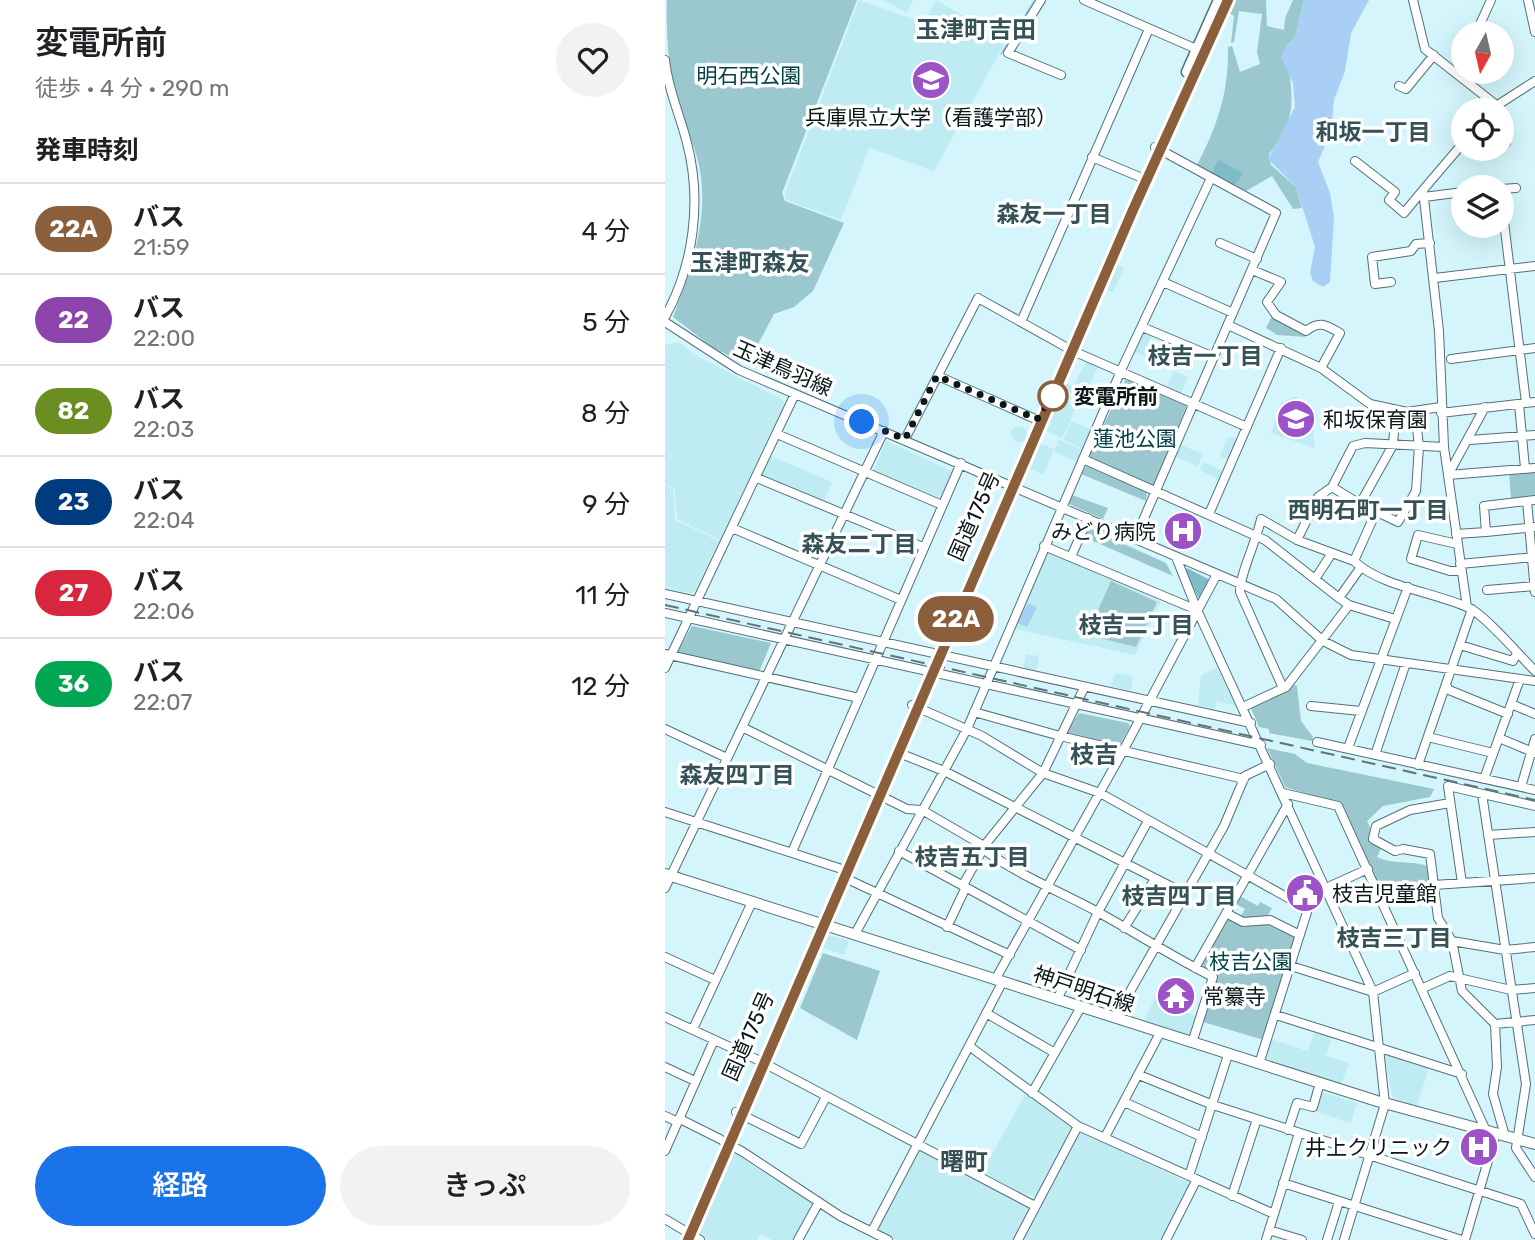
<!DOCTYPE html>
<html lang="ja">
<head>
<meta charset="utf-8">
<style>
  :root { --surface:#fff; --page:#f2f2f2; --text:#202124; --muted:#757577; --line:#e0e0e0; --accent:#1a73e8 }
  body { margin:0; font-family:Rubik,"Noto Sans JP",sans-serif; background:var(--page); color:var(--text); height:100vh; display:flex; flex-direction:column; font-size:26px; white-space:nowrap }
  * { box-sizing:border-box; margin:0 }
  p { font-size:23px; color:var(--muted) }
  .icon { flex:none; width:38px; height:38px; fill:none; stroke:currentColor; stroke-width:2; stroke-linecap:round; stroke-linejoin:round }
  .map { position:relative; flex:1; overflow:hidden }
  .panel { display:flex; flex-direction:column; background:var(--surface); width:665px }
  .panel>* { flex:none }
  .badge { padding:0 14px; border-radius:23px; font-size:24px; line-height:46px }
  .needle { width:46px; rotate:188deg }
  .tools { position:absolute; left:786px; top:21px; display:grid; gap:14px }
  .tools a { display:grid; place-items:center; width:63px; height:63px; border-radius:50%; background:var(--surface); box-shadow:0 7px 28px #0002; font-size:35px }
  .you { position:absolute; width:35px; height:35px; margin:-18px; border:5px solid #fff; border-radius:50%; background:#1a73e8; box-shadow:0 0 0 10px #1a73e833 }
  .map>.badge { position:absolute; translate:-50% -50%; box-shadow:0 0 0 4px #fff }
  h2 { padding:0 35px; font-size:26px; line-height:63px }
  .round { display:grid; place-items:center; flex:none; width:74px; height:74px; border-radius:37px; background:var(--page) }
  .overview { display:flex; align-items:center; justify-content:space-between; height:119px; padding:0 35px }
  h1 { font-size:33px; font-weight:600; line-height:52px }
  .cta { display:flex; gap:14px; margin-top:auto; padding:14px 35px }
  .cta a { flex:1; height:80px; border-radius:42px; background:var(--accent); color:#fff; font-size:28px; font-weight:600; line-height:80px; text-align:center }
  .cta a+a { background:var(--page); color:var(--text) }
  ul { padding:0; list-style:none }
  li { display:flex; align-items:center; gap:21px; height:91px; padding:0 35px; border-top:2px solid var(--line) }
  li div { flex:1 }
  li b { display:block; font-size:26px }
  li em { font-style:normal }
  li .badge { min-width:77px; font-weight:700; text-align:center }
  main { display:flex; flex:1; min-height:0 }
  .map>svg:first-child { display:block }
  .built { fill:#bfecf3 }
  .green { fill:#9bc8cf }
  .forest { fill:#7ebdc8 }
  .water { fill:#aacff5 }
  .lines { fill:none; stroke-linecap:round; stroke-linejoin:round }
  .stream { stroke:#aacff5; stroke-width:2 }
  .minor-casing { stroke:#527177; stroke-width:10 }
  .major-casing { stroke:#527177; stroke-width:12 }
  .highway-casing { stroke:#527177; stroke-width:13 }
  .minor { stroke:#fff; stroke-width:8 }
  .major { stroke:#fff; stroke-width:10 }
  .highway { stroke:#fff; stroke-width:10 }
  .rail { stroke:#5e7477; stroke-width:2; stroke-dasharray:14 7; stroke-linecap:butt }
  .line-casing { stroke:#fff; stroke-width:16 }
  .line { stroke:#8b5e3c; stroke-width:10 }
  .walk { stroke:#0a1719; stroke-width:7; stroke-dasharray:0 12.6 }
  .stop-dot { fill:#fff; stroke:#8b5e3c; stroke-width:3.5 }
  .labels { text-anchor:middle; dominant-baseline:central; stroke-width:7; stroke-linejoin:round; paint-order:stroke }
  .park-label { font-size:21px; fill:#034149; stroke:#fff }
  .poi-label { font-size:21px; fill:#0a1719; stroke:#fff; text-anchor:start }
  .street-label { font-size:21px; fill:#0a1719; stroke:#fff }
  .stop-label { font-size:21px; font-weight:bold; fill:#0a1719; stroke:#fff; text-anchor:start }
  .neighbourhood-label { font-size:23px; font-weight:bold; fill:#345257; stroke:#fff }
  .quarter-label { font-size:24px; font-weight:bold; fill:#345257; stroke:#fff }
</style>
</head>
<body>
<main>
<section class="panel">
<div class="overview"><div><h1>変電所前</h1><p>徒歩 · 4 分 · 290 m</p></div><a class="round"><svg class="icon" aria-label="heart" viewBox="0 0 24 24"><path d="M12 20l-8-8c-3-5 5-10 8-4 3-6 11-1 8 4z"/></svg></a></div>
<h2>発車時刻</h2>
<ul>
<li><span class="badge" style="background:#8b5e3c;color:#fff">22A</span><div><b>バス</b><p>21:59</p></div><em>4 分</em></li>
<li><span class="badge" style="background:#8e44ad;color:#fff">22</span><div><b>バス</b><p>22:00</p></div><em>5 分</em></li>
<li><span class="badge" style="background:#6b8e23;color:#fff">82</span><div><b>バス</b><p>22:03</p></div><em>8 分</em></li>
<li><span class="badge" style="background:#003b80;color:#fff">23</span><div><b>バス</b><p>22:04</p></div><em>9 分</em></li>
<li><span class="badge" style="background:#d7263d;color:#fff">27</span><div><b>バス</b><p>22:06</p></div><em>11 分</em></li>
<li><span class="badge" style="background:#00a651;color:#fff">36</span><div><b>バス</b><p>22:07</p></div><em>12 分</em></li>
</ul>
<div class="cta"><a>経路</a><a>きっぷ</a></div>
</section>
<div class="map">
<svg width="870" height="1240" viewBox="0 0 870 1240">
  <rect width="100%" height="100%" fill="#d3f5fb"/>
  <path class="built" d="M194,0L248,19L253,16L262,17L271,0L341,41L269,171L204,148L176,220L121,200L120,193Z
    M218,0H248L242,13Z
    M451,265L459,268L448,292L441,289Z
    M480,331L487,334L484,343L492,346L486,359L469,352Z
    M14,342L32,356L118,400L119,405L55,540L12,519L10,489L0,483V345Z
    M422,359L434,364L422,391L418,389L415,397L397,389L400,383L409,386Z
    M509,371L523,377L516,393L502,387Z
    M630,396L652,415L648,433L650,448L606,433L616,403Z
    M394,397L412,406L397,438L379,430Z
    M406,421L427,430L419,449L398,440Z
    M346 434a8 8 0 1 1 16 0a8 8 0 1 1-16 0Z
    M563,437L574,439L564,461L555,456Z
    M394,440L419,450L413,462L389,452Z
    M221,441L287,471L276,498L208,472Z
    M374,443L389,449L378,475L363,468Z
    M514,444L538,454L533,466L509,456Z
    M103,455L167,482L159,501L94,474Z
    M538,462L558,471L554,480L535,470Z
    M0,484L8,489L10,520L54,541L31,590L26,593L0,588Z
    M385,552L496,601L470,655L350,629L381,553Z
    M361,654L374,656L371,672L358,669Z
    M552,667L563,690L557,694L564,691L571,706L551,701L550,709L533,705L536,676Z
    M451,673L468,676L466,691L446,686Z
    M163,935L184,941L179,955L155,947Z
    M490,998L532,1017L526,1036L479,1021Z
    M650,1030L667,1037L661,1056L684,1063L676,1084L600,1058L606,1039L643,1051Z
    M723,1055L764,1067L752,1106L728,1099L720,1057Z
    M657,1092L692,1103L686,1123L651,1112Z
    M361,1093L409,1124L371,1196L357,1193L317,1172Z
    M416,1131L526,1184L500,1240H356L412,1133Z
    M253,1150L365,1208L349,1240H231L211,1229Z
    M67,1152L147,1203L129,1240H107L96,1234L92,1240H43L30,1232Z"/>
  <path class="green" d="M2,0H192L117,193L120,201L179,223L148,291L129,307L109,314L82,365L47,347L8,317C25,274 42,224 36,177C33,150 20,127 12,101C3,71 1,31 2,0Z
    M569,0H601L602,26L619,30L620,18L628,0H639L630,38L621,47C626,90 636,118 604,154L606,165L631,187L637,208L628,209L607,176L581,191L570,186L577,173L553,159L546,174L531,167C552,127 564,93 563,47L567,46L575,72L595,64L592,52L597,14L574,11L569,42L566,43L569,16L563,12Z
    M607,316L641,335L640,337L612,335L601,328Z
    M461,378L522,405L490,485L485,487L426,460L424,456Z
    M422,465L482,492L481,501L416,474Z
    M870,470V497L846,499L844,472Z
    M407,495L443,508L438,519L404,504Z
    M423,528L501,563L508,576L419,537Z
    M446,581L492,602L471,647L427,636L432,626L430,617Z
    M27,626L106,643L94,672L12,653Z
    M626,683L632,686L636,721L648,737L647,741L604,733V729L594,727L585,706Z
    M414,713L463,723L465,726L454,747L401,733Z
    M602,748L630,754L642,763L769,789L765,797L718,806L702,821L705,827L704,843L716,848L712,857C729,865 745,860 763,866L764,880L761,883L768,901L750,904L742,893L720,900L676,805L620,787Z
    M573,895L593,906L595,902L607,908L600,920L632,939L599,1040L538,1022L552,976L539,968L537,962L560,921L564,917L575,918L580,909L569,903Z
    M158,953L215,971L192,1040L135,1008Z"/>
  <path class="forest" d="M553,159L578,173L569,187L546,174Z
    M522,568L545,580L536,598L533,597L520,571Z"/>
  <path class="water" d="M639,0H704L686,33L680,71L669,100L666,131L653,162L665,193L669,217L665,282L658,287L648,281L645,273L650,247L631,187L603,159L630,107L628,83L616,57L618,51L630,38Z
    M363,603L372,607L362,627L353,623Z"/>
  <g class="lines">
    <path class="stream" d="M336,54L370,0"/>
    <g class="minor-casing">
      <path id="minor" d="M376,0L343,53L396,75
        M419,0L536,51
        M748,0L760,49L830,104
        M863,0L870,32
        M811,33L826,0
        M0,60C3,90 15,115 22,143C37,200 29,265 0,317
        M734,86L741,89L769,55
        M825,110L870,81
        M798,143L758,190L774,331L779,447L802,607
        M836,146L841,143
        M427,157L482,180
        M690,161L730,192L724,200L739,213L758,190
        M836,189L851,188
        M759,197L798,192
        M836,197L861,403
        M555,243L592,259
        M587,270L616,282L602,302L611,315L641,331C655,320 661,325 675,333L656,368
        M770,278L870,266
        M498,282L568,313
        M726,282L710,284L707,257L746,251L751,244L765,243
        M0,322L74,370L611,599L658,641L686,655L870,681
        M356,322L484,29
        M563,325L656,368L705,404L742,412L776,407
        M477,327L549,357
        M786,359L870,348
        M273,376L377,422
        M854,404L860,468
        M776,413L870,402
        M730,419L728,445L695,504L733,522L751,491L754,446L750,411
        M112,434L277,505
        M240,439L313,298L408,351L582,427
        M805,440L870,435
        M418,459L600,540L674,598
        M783,475L870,468
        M783,475L820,407
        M92,478L258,547
        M667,487L695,504
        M862,501L870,592
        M544,514L616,348
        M67,528L236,600
        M821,532L870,527
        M791,534L821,532L819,506L870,500
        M470,539L611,213L490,147
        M632,540L653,497L667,487L688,446L700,443L779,447
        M792,544L753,535L746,559L785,571H795
        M379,546L532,610
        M406,557L423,518
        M511,557L532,610L708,992L720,1104L679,1240
        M689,561L711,512
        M795,564L870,557
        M650,579L667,553
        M822,590L870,586
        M0,594L586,723
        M684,605L730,619
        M0,613L596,745
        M795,645L848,661L852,653
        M0,654L194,698
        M0,668L130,394
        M781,685L784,690L843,714
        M618,688L575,592C574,576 592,540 596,519L632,540L689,561C716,587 770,592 804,608C820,615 855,656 870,671
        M846,704L870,714
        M247,705L317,736L378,773L435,793L643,909
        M646,706L696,711
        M578,707L621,687L684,605L674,598L696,567
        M309,712L395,736L579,779
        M77,727L242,809L257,810L319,846L318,849C353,875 394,891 431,911C471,933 508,957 548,977L527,1043
        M0,729L62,758
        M763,737L828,753
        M834,738L870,753
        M652,742L870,790
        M683,748L743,587
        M234,753L279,771L519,893
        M710,755L741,663
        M753,765L807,609
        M819,779L855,679
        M856,787L870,739
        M618,793L673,806L821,1131
        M817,794L861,1084L851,1148L870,1177
        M785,803L745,810L711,826L708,839L730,851L738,849L765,854L773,918L787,941L797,991L830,1024L832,1067L828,1094L840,1136
        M0,812L183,871
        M823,835L870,832
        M319,846L378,773L419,688
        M234,851L416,950
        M127,852L296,463
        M180,878L345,955
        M797,883L783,786L870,806
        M298,885L318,849
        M769,885L870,878
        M0,888L219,431
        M561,913L578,922L605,920L635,935
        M282,927L301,887
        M459,928L490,879
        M190,934L302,729L458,366L546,178
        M787,941L840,950L870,947
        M0,957L50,980
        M626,966L708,992L750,973
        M530,968L623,804
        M330,980L458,751L552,574
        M756,989L785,976L846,990L870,988
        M392,1000L433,912L483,821
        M321,1013L390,1053
        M611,1015L797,1074
        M0,1017L93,1060L370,1206
        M450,1018L559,826L580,776L605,764
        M830,1024L870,1020
        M28,1029L87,902
        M304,1046L413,1126L609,1214
        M594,1064L643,909L661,888L703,869
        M0,1067L30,1081
        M474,1075L548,1105L856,1204L870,1234
        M367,1093L416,1007
        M459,1102L537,1137
        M71,1112L136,1144L161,1097
        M0,1116L13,1122
        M19,1121L55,1139
        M623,1130L632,1103L648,1107L655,1083
        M440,1137L495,1033
        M58,1141L78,1152L175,1216L223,1240
        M0,1151L49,1040
        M524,1176L563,1055
        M618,1183L797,1240
        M567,1196L592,1119
        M0,1219L35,1240
        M604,1230L637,1240
        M207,1231L337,983
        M133,1240L154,1202
        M353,1240L413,1126
        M501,1240L531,1181
        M601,1240L634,1133
        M662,1240L674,1202
        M800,1240L831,1133"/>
    </g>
    <g class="major-casing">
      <path id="major" d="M0,874L712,1101L870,1144"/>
    </g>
    <g class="highway-casing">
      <path id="highway" d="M522,72L554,0
        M23,1240L468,210L563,0"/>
    </g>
    <use href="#minor" class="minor"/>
    <use href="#major" class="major"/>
    <use href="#highway" class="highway"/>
    <path class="rail" d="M0,605L870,800"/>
  </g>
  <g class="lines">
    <g class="line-casing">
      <path id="line" d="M23,1240L468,210L563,0"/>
    </g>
    <use href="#line" class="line"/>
    <path class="walk" d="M197,422L240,439L272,376L372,419L388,396"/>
  </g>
  <defs>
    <g id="university-disc" transform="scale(2.0125)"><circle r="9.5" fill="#9b53c7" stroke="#fff"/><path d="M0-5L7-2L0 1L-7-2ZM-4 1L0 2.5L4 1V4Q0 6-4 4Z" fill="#fff"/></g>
    <g id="school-disc" transform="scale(2.0125)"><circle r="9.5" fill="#9b53c7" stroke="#fff"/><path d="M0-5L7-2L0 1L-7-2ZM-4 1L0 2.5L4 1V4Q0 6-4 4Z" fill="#fff"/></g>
    <g id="hospital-disc" transform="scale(2.0125)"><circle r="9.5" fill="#9b53c7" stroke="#fff"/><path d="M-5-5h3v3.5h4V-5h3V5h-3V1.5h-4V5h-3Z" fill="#fff"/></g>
    <g id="civic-disc" transform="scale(2.0125)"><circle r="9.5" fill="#9b53c7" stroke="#fff"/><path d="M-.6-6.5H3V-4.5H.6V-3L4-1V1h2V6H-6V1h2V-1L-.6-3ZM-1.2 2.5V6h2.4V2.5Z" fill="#fff"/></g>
    <g id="temple-disc" transform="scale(2.0125)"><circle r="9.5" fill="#9b53c7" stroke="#fff"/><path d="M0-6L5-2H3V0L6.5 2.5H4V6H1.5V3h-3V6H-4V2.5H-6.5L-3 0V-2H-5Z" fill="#fff"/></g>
  </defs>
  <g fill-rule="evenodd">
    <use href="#university-disc" x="266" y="80"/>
    <use href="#school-disc" x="631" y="419"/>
    <use href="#hospital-disc" x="518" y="531"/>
    <use href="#civic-disc" x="640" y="893"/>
    <use href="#temple-disc" x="511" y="996"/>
    <use href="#hospital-disc" x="814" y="1147"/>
  </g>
  <circle class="stop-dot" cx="388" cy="396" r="14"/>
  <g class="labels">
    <g class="park-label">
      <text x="84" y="75">明石西公園</text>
      <text x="470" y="438">蓮池公園</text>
      <text x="586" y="961">枝吉公園</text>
    </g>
    <g class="poi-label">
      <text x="266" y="117" text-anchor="middle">兵庫県立大学（看護学部）</text>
      <text x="658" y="419">和坂保育園</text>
      <text x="491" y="531" text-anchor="end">みどり病院</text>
      <text x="667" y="893">枝吉児童館</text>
      <text x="538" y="996">常纂寺</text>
      <text x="787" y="1147" text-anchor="end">井上クリニック</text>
    </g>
    <g class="street-label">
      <text transform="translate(118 368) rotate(24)">玉津鳥羽線</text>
      <text transform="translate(309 516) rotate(-66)">国道175号</text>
      <text transform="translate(419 989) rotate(18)">神戸明石線</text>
      <text transform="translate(83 1036) rotate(-66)">国道175号</text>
    </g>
    <g class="stop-label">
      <text x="409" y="396">変電所前</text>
    </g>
    <g class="neighbourhood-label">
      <text x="708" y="132">和坂一丁目</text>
      <text x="389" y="214">森友一丁目</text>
      <text x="540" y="356">枝吉一丁目</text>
      <text x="703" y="510">西明石町一丁目</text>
      <text x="194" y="544">森友二丁目</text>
      <text x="471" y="625">枝吉二丁目</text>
      <text x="72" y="775">森友四丁目</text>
      <text x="307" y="857">枝吉五丁目</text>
      <text x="514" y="896">枝吉四丁目</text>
      <text x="729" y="938">枝吉三丁目</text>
    </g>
    <g class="quarter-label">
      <text x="311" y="30">玉津町吉田</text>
      <text x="85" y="263">玉津町森友</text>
      <text x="429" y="755">枝吉</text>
      <text x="299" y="1162">曙町</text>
    </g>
  </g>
</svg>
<div class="tools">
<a><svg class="needle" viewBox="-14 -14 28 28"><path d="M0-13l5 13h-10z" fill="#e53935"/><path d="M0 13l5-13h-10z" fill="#757577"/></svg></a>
<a><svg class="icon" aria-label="locate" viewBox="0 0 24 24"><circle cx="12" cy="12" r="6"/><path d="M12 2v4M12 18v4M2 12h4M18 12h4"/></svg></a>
<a><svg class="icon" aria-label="layers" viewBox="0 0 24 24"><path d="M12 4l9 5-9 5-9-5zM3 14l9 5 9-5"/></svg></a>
</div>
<div class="you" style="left:197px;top:422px"></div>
<b class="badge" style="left:291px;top:619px;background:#8b5e3c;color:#fff">22A</b>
</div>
</main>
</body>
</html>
